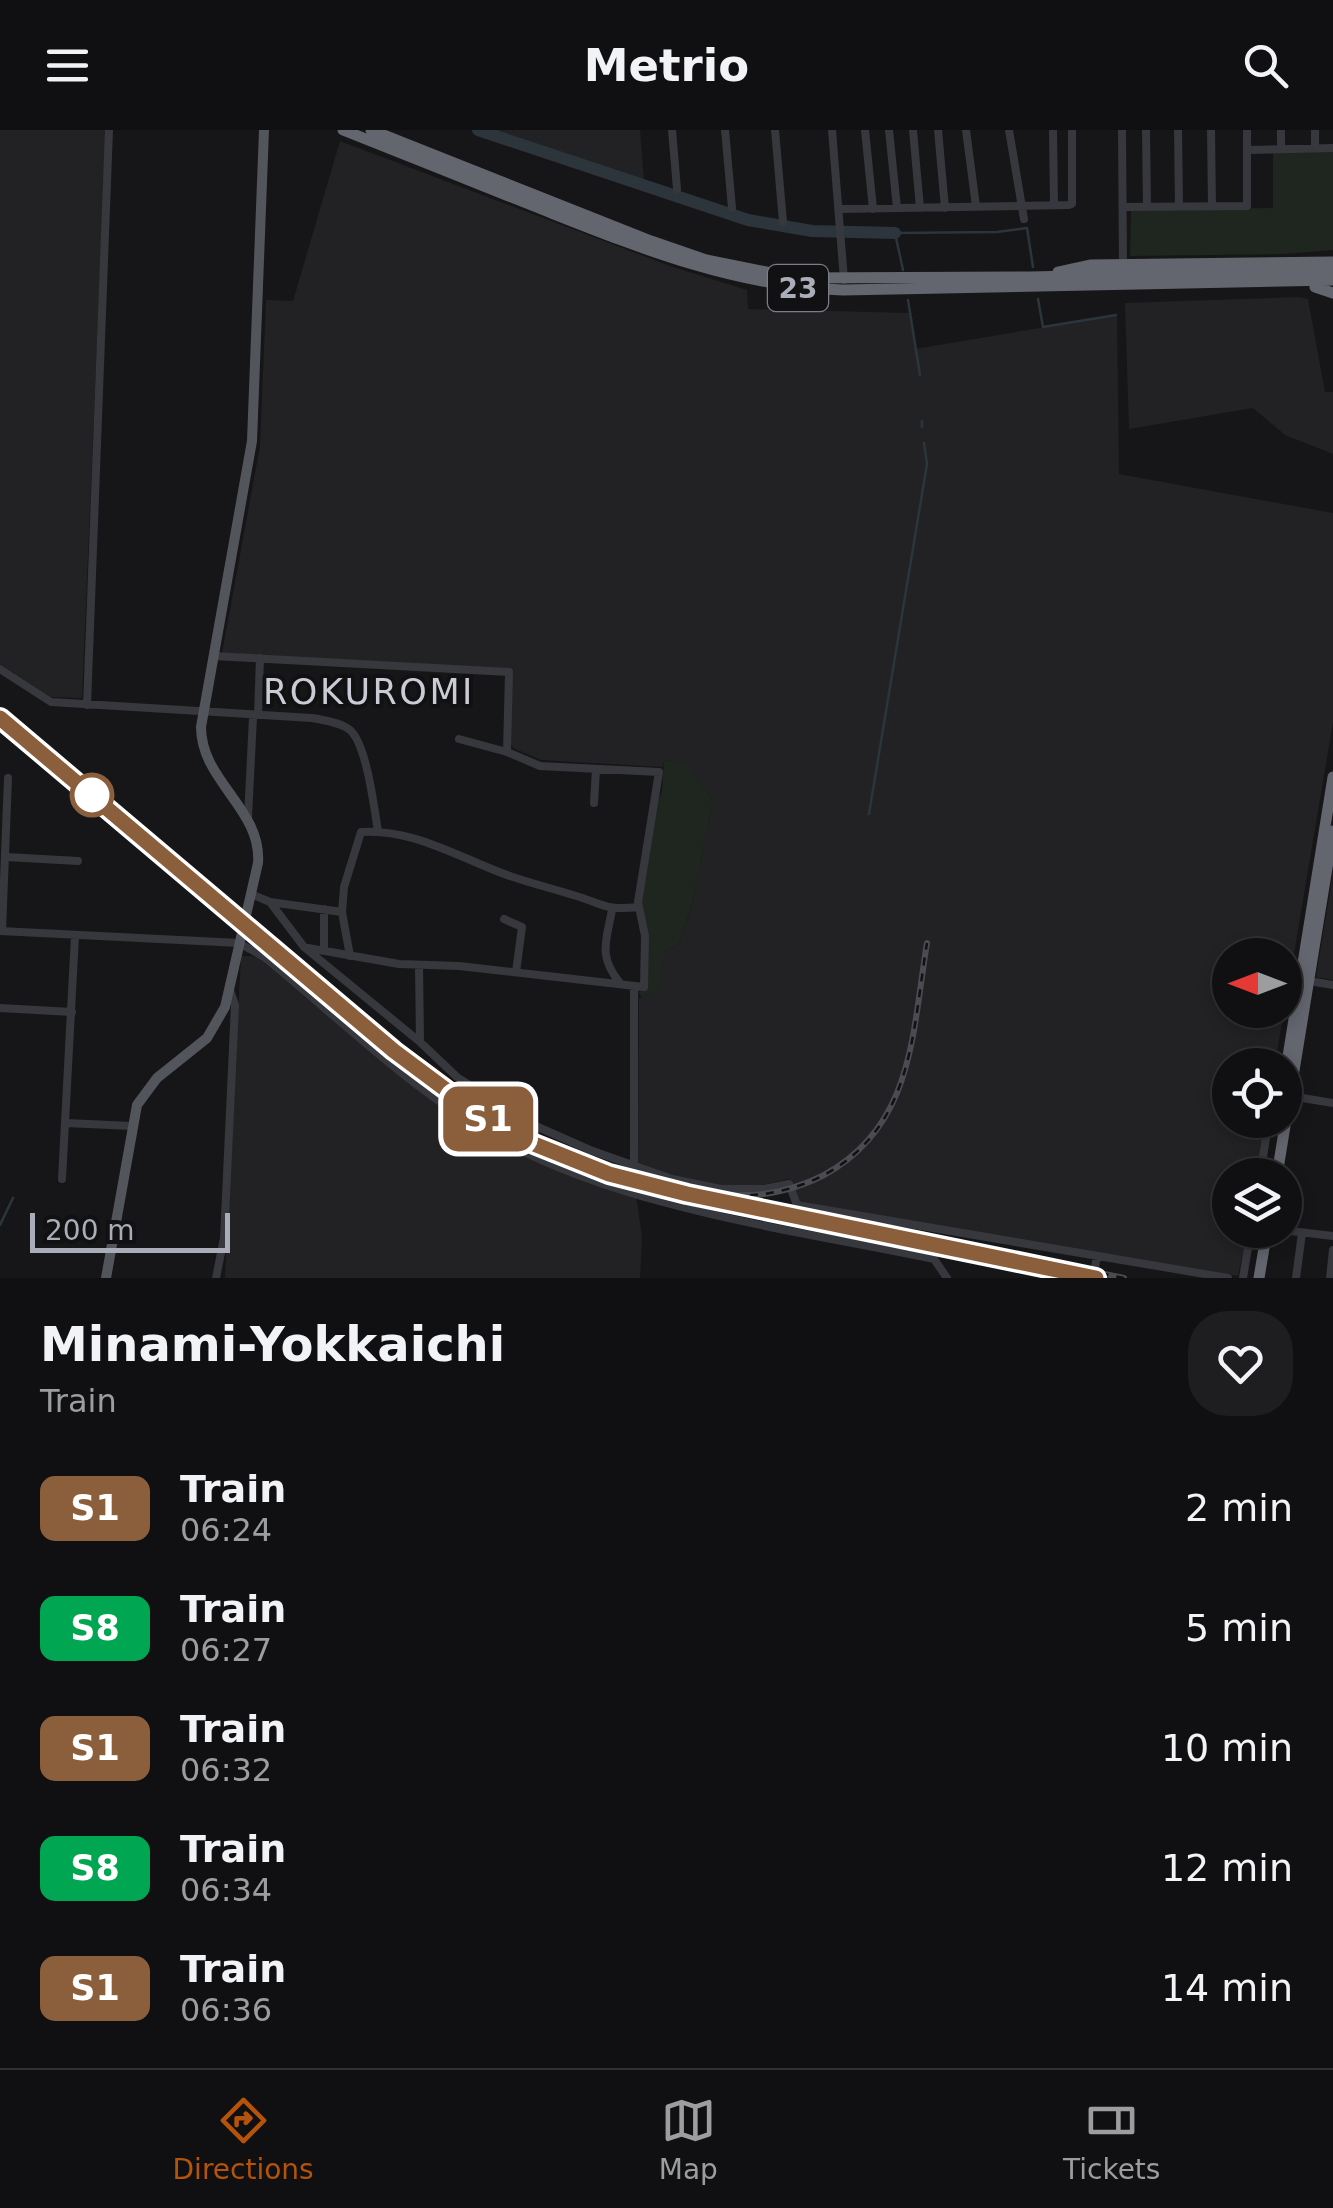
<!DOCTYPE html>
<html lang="en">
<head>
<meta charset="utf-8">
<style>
  :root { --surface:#101012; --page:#1e1e20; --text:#f1f3f6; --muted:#9c9d9f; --line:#303032; --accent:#b45309 }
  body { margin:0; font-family:"DejaVu Sans",sans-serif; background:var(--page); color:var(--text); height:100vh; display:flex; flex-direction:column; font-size:38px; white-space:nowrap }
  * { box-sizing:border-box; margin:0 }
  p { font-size:32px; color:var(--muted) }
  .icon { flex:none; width:55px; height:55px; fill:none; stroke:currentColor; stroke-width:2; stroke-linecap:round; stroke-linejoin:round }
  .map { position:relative; height:1148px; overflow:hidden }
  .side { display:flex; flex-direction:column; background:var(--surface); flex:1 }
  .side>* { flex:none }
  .badge { padding:0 20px; border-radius:15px; font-size:35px; line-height:65px }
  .needle { width:65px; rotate:270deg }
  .tools { position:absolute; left:1212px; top:808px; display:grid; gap:20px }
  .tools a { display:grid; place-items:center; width:90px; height:90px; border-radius:50%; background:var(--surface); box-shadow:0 5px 15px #0003,0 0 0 2px var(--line); font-size:50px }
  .scale { position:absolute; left:30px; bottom:25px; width:200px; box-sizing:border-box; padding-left:10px; border:5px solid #a8adb8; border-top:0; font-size:28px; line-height:35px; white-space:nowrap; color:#a8adb8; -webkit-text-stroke:8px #111113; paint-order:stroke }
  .map>.badge { position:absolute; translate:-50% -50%; box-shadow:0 0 0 5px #fff }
  .round { display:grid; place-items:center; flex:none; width:105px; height:105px; border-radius:40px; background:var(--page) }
  .overview { display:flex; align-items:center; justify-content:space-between; height:170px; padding:0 40px }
  h1 { font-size:48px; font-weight:600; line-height:75px }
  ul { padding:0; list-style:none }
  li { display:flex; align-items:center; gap:30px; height:120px; padding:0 40px }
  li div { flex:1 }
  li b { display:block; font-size:38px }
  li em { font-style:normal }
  li .badge { min-width:110px; font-weight:700; text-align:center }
  header { display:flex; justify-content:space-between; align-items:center; height:130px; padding:0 40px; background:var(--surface); font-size:45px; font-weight:600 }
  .dock { display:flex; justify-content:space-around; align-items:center; height:140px; border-top:2px solid var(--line); background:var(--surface); font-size:28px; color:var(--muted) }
  .dock a { display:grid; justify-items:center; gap:5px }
  .dock .selected { color:var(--accent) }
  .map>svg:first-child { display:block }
  .built { fill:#222225 }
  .green { fill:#1e261f }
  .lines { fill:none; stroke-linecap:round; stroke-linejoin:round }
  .stream { stroke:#2c353c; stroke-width:2.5 }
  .river { stroke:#2c353c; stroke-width:12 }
  .minor { stroke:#37383d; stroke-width:8 }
  .major { stroke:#53555c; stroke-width:10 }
  .highway { stroke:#63666e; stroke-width:11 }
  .rail-casing { stroke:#4a4c52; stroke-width:6 }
  .rail { stroke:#111113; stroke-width:2.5; stroke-dasharray:8; stroke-linecap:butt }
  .line-casing { stroke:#fff; stroke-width:22 }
  .line { stroke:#8b5e3c; stroke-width:15 }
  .stop-dot { fill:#fff; stroke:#8b5e3c; stroke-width:5 }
  .labels { text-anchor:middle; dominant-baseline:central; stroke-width:8; stroke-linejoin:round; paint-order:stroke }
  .shield { fill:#111113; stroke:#7b7e86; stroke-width:2.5 }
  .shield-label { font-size:28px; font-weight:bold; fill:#a8adb8 }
  .quarter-label { font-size:35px; letter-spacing:2.5px; fill:#c9ccd4; stroke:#111113 }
</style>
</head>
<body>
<header><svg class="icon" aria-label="menu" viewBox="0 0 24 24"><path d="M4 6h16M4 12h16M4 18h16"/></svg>Metrio<svg class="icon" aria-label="search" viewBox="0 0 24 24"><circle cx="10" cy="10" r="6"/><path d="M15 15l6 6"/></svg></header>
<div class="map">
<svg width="1333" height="1148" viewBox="0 0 1333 1148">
  <rect width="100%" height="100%" fill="#161618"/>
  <path class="built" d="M0,0H106L82,568L51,567L0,534Z
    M497,0H640L644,50Z
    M340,11L670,136L747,160L748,179L909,183L915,219L1117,185L1119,344L1333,383V592L1285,877V825H1230V880H1284L1275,935H1230V990H1266L1257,1045H1230V1100H1248L1238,1146L800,1073L789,1049L757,1056L718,1055L684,1049L638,1034L639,868H642L665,820L679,814L693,770L713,670L685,633L664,630L663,637L541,630L513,618L511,614L512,539L222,523L260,316L266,170L293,171Z
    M1299,167L1308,169L1325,262H1333V324L1285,305L1253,278L1129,299L1125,173Z
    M1333,743V850L1316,847Z
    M241,826H252L266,831L455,985L609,1060L636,1065L642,1107L640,1148H225Z"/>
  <path class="green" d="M1333,21V120L1283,124L1130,126L1131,80L1273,78V22Z
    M664,630L685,632L713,670L693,770L679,814L665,820L657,865L645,863L642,869L639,862L645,859L647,800L641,771L656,675L662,662Z"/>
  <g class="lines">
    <path class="stream" d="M903,140L895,103L997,102L1027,98L1033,137
      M1038,169L1043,197L1116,185
      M908,170L920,245
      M922,291V297
      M869,684L927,334L924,313
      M0,1095L13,1068"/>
    <path class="river" d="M478,0L748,90L812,101L895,103"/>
    <path class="minor" d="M672,0L677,59
      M725,0L732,78
      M775,0L783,92
      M832,0L844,150
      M865,0L873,79
      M889,0L897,78
      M913,0L920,78
      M938,0L945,78
      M966,0L976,76
      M1009,0L1024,89
      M1053,0L1054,75
      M1122,0L1123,135
      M1146,0L1147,77
      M1178,0L1179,76
      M1211,0L1212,76
      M1281,0V19
      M1315,0V18
      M1247,20L1333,18
      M1123,77L1247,76V0
      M840,79L1069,75L1072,74V0
      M213,526L509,542L507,622L540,636L659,642L638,772L645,806L644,857L459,836L399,834L308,818
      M0,539L51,572L312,588C324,590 342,593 350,600C367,615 374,678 378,701
      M87,575L109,0
      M258,585L260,528
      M459,609L507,622
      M594,673L596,639
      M248,687L253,587
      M6,727L78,731
      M251,764L270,772L304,817L420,912L457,947L529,993L590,1020L672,1049L721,1059H764L789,1054L797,1075L1228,1148
      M270,772L342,782
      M612,780C606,812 598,826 620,853
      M504,789L522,797L516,842
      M0,801L239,813L264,827C337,886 408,957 490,1004C618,1078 790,1099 934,1129L947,1148
      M2,801L8,648
      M324,821V779
      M350,826L342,782L344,757L361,702C412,698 460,728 507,745C529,753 551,758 573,765C604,774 605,781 639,777
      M419,835L420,911
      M1309,851L1333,855
      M634,858V1036
      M0,878L72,882
      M1290,966L1333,973
      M66,993L132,996
      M1260,1045L1269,990L1278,991
      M62,1049L75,806
      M1282,1100L1333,1106
      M216,1148L224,1108L235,875L230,860
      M1093,1148L1097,1126
      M1243,1148L1251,1100
      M1296,1148L1302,1103
      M1330,1148L1333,1120"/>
    <path class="major" d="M106,1148L137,975L157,948L207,908L225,877L258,733C262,679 201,651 201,597L252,311L264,0"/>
    <path class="highway" d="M343,0C412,27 480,55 549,82C645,120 738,157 843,160L1333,150
      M371,0L651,111L706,130L796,148L1030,147L1333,140
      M1058,142L1090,135L1333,132
      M1315,157L1333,163
      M1285,945L1333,647
      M1277,1045L1333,701
      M1259,1148L1267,1100"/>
    <g class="rail-casing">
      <path id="rail" d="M0,588L394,921L465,975L534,1014L609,1044L687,1064L1096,1148
        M734,1065C764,1067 797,1059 824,1045C914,996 912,903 927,813
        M1085,1140L1124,1148"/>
    </g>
    <use href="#rail" class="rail"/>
  </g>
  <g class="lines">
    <g class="line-casing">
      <path id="line" d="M0,588L394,921L465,974L534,1014L609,1044L687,1064L1096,1148"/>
    </g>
    <use href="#line" class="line"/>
  </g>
  <circle class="stop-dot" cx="92" cy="665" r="20"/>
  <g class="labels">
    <rect class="shield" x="768" y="135" width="60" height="46" rx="8"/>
    <g class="shield-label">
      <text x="798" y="158">23</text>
    </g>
    <g class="quarter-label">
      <text x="369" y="562">ROKUROMI</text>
    </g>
  </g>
</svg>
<div class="tools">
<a><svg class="needle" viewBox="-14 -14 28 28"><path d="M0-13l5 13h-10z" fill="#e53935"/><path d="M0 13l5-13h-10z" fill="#9c9d9f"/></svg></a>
<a><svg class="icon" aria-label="locate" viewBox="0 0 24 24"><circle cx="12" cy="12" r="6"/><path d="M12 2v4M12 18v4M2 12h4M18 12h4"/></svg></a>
<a><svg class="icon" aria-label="layers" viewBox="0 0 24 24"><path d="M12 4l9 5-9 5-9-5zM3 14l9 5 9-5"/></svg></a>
</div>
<div class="scale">200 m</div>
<b class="badge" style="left:488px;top:989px;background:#8b5e3c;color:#fff">S1</b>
</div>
<section class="side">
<div class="overview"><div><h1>Minami-Yokkaichi</h1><p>Train</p></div><a class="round"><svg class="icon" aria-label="heart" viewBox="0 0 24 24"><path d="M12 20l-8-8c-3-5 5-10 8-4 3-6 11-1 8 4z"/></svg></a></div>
<ul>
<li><span class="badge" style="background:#8b5e3c;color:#fff">S1</span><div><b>Train</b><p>06:24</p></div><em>2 min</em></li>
<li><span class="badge" style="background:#00a651;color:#fff">S8</span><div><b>Train</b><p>06:27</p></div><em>5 min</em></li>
<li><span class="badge" style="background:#8b5e3c;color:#fff">S1</span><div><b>Train</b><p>06:32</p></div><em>10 min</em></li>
<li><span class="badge" style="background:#00a651;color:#fff">S8</span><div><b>Train</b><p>06:34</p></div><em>12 min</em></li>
<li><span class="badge" style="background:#8b5e3c;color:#fff">S1</span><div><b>Train</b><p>06:36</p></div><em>14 min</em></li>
</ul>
</section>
<nav class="dock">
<a class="selected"><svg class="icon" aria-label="directions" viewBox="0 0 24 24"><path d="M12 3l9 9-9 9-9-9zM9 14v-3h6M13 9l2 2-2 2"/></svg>Directions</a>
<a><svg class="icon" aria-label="map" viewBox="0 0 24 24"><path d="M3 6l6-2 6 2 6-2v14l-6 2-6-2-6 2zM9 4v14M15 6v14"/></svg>Map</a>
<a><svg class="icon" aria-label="tickets" viewBox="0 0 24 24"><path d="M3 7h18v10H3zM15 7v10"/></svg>Tickets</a>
</nav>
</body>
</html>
